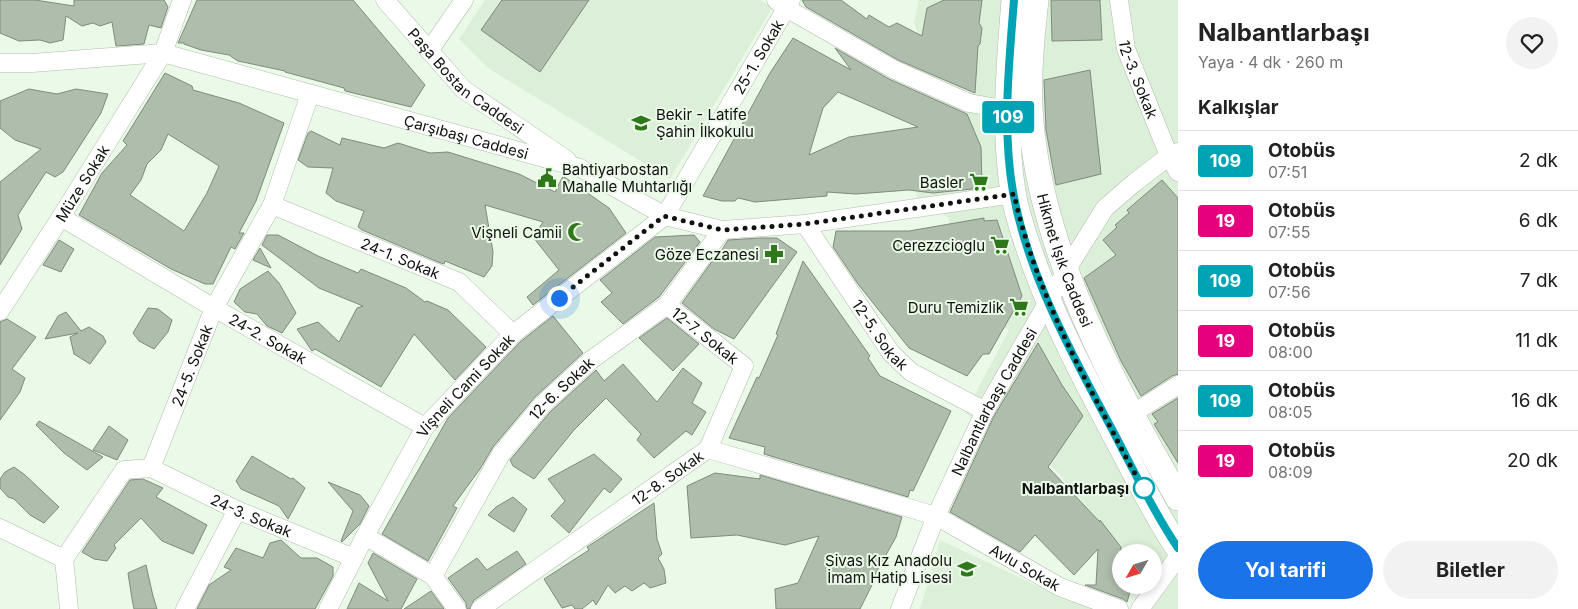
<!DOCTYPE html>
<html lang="tr">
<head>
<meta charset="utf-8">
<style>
  :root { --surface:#fff; --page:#f2f2f2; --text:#222; --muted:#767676; --line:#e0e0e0; --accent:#1a73e8 }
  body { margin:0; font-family:Inter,sans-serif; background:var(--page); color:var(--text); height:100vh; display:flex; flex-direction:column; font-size:19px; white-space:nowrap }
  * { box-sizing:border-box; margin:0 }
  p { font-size:16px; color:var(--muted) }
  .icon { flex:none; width:28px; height:28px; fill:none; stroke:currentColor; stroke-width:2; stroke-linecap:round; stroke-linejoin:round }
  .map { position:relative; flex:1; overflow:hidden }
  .panel { display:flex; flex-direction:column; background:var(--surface); width:400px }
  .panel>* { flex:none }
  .badge { padding:0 10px; border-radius:4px; font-size:18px; line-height:32px }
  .needle { width:32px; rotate:231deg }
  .fabs { position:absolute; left:1112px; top:544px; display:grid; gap:10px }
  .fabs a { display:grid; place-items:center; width:50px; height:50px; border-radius:50%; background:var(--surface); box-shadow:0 2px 8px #0003; font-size:25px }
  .you { position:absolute; width:25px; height:25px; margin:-12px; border:4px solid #fff; border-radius:50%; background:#1a73e8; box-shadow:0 0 0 8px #1a73e833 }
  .map>.badge { position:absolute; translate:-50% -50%; box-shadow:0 0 0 2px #fff }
  h2 { padding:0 20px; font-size:19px; line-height:45px }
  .round { display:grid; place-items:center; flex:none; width:52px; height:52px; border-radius:26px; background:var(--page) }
  .head { display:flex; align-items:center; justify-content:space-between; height:85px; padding:0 20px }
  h1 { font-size:24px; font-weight:700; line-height:38px }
  .button { display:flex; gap:10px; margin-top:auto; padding:10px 20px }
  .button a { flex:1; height:58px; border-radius:30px; background:var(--accent); color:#fff; font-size:20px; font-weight:700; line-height:58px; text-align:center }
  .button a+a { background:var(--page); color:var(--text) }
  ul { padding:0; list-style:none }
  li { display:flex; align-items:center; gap:15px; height:60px; padding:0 20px; border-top:1px solid var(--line) }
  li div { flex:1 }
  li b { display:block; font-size:19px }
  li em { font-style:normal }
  li .badge { min-width:55px; font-weight:700; text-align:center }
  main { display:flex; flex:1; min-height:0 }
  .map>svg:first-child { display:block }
  .built { fill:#dcefd8 }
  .building { fill:#afbdac; stroke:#7f8b7c; fill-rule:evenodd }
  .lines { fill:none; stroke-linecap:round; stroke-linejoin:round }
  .street-casing { stroke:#b0bdac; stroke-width:19 }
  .secondary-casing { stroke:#b0bdac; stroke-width:26 }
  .street { stroke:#fff; stroke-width:18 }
  .secondary { stroke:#fff; stroke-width:25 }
  .line-casing { stroke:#fff; stroke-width:11 }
  .line { stroke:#00a3b4; stroke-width:8 }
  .walk { stroke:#0e130d; stroke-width:5; stroke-dasharray:0 9 }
  .stop-dot { fill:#fff; stroke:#00a3b4; stroke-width:2.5 }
  .labels { text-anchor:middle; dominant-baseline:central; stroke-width:4; stroke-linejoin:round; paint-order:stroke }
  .street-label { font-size:15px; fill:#0e130d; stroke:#ebf9e8 }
  .poi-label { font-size:15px; fill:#0e130d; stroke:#ebf9e8; text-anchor:end }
  .stop-label { font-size:15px; font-weight:bold; fill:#0e130d; stroke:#ebf9e8; text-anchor:end }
</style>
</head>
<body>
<main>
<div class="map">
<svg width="1178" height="609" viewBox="0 0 1178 609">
  <rect width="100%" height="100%" fill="#ebf9e8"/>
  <path class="built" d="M485,0H761L772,8L670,179L488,68L459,39Z
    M919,0H1178V609H1136L1154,585V552H1127L1053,467L965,413L1009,330L942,288L949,218L917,197L911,131L928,101L904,77L920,40L914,23Z
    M940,540L1065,599L1095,609H920Z"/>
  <path class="building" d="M0,0H35L74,6V0H164L168,7L161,28L149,25L144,44L116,46L112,22L100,26L93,23L82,26L66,16L63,40L50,43L40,40L19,41L0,33Z
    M197,0H353L425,85L411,107L345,91L344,88L285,72V71L238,61L229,55L201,50L184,44V43H178Z
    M502,0H589L540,72L481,30Z
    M802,0H841L867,19L869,15L889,27L897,23L922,36L927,8L944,0H982L979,23L982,28L980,44L978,46L975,93L898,60L806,7Z
    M1051,0H1100L1102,40L1052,41Z
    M793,38L851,70L835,48L889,79L967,114L981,147L982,188L933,193L909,190L856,194L827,192V196L755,202L738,198L735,201H722L703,196L770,73ZM838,92L918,127L849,137L809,155L823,108Z
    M1090,70L1101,174L1056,185L1046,130L1044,80Z
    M165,73L192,86L193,90L239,103L284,123L256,201L239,233H244L235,249L231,247L213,284H205L171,269L79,215L102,173L127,145L123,141ZM168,134L219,166L207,193L184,231L130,195L141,180L147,164L161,150Z
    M29,89L57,94L76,89L108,94L101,113L63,172L55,177L46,172L18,215L22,229L0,265V182L41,149L15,140L0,128V101Z
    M311,131L340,145L342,138L384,148L398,143L430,153L448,152L519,174L555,192L563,176L609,208L626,233L533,305L527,297L559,270L533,237L543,222L485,205L493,252L492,266L484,277L445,261L444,264L438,262L362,230L358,227L364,211L336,201L326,193L333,168L308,167L298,160L308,133Z
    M1162,180L1178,198V374L1172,376L1141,396L1121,361L1084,278L1116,255L1103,240L1117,227L1115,225L1129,213L1127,210Z
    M984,218V221L997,220L1022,296L989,354H983L967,376L909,348L858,284L833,247L836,231H909Z
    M267,235H278L318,256L358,273L361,269L406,288L425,302L427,301L448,310L486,347L455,380L414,334L381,387L315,349L312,351L297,329L318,322L339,342L357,308L363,306L319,288L262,245Z
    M694,235L700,242L659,297L623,324L601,302L612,293L600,280L655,237Z
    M760,238H777L797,252L734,339L714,329L682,303L713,260L715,261L728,240Z
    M59,240L74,249L61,272L43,265Z
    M260,248L271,268L253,260Z
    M803,261L870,356L868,358L880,376L951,411L913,491L910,490L908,497L764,454L765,447L729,438L757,377L759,378L778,335L776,334Z
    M268,271L279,283L296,313L282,333L267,326L257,314L245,312L234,302L240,289Z
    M148,308L158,309L172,320L168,332L154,349L139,341L133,333Z
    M66,312L81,331L89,327L103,336L106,342L90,364L74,354L70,337L78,333L45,339L58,316Z
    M553,316L583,353L535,397L493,447L480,469L453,506L457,508L428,561L382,534L448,418L520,342Z
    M667,318L699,344L673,371L639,338Z
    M7,319L36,337L12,369L25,378L20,392L0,420V322Z
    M1038,343L1062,385L1083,416L1048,467L1100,522V520L1121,547V585H1132L1127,602L1123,599L1085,585H1096L1098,549L1074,575L1035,535L1020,552L950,512L994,416Z
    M623,364L657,402L683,368L702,383L692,403L706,412L692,435L686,431L654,458L637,440L641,434L606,398L574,430L534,479L513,466L510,460L550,412L596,370L604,381Z
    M1178,398V463L1154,424L1158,422L1152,414Z
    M39,421L103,457L87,470L64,453L36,425Z
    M109,426L128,440L117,460L93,450Z
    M594,454L622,479L610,493L604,488L569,533L551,516L565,501L548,479Z
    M252,456L291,479L293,478L305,488L288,519L279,506L241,489L236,481Z
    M14,467L25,475L59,507L44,523L30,515L14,499L8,497L0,488V479L5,472Z
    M715,473L760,479V475L902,517L896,537L873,578L875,579L860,609H776L775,589L798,583L819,536L785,545L737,535L691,538L687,486Z
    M143,479L163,488L156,497L207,525L193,554L162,541L141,518L114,545L116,548L107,561L94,559L82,552L130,480Z
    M328,482L360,495L369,506L360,524L342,542L341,541L353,511Z
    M513,497L527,509L514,532L488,515L496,507Z
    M654,503L657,539L662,554L658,558L664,569L666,583L650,588L644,583L632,591L625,586L615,593L608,585L596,605L593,600L582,609H575L572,605L562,608L544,579L589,550L587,547Z
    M281,540L301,558H317L333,567V576L315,609H197L209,585L231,570L224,567L236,548L263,558L270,543Z
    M517,551L526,564L474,600L470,609H467L466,603L448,578L477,558L487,570Z
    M373,553L417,579L401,609H347L359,583L388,601L368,563Z
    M146,565L153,596L157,609H134L132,599L128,573Z
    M431,591L444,609H404Z"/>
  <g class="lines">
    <g class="street-casing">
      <g id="street">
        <path id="s1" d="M385,0L463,89L567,160"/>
        <path d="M776,0L786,8L893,69L969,103L1009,110"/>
        <path id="s2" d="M1119,0L1126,49L1169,156L1178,172"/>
        <path d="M429,51L464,0"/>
        <path id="s3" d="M0,63H32L163,53L580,168L665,216L722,230L805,224L1014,194"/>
        <path id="s4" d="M272,205L459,282L513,334"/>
        <path id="s5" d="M61,217L214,308L425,427"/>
        <path id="s6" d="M805,224L891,353L911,372L985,411"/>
        <path id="s7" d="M667,305L744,366L708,449"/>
        <path id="s8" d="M0,311L61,217L163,53L182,0"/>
        <path d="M1132,414L1178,385"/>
        <path id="s9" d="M151,468L237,510L354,558"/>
        <path d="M0,528L64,559"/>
        <path d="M365,536L433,576L457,609"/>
        <path id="s10" d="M433,576L501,454L542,405L591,360L667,305L722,230"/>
        <path id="s11" d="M69,609L64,559L124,470L151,468L214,308L272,205L310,94"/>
        <path d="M185,609L237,510"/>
        <path id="s12" d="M328,609L365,536L425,427L513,334L665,216L791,0"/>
        <path id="s13" d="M480,609L708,449L936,516L1060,587L1119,609"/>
        <path id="s14" d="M900,609L936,516L985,411L1067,269L1105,208L1134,183L1169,156L1178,152"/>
        <path d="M1140,609L1178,557"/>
      </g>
    </g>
    <g class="secondary-casing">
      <g id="secondary">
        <path d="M1014,0C1009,64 1003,129 1013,192C1018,219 1027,244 1036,269C1058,328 1087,383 1117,439C1137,476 1155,514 1178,548"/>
        <path id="s15" d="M1036,0C1031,43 1027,88 1032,132C1046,261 1115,387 1178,498"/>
      </g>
    </g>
    <use href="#street" class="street"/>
    <use href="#secondary" class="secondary"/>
  </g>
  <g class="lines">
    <g class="line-casing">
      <path id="line" d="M1014,0C1009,64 1002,129 1013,192C1028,276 1074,358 1114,433C1134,471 1154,513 1178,548"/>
    </g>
    <use href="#line" class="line"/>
    <path class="walk" d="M559,298L664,216L722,230L805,224L1014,194C1031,272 1066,344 1104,415C1117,439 1129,466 1144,488"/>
  </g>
  <defs>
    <g id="school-bare" transform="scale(1.5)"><path d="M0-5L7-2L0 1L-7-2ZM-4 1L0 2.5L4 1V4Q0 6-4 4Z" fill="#2f771b" stroke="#ebf9e8" stroke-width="2.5" paint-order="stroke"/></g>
    <g id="civic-bare" transform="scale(1.5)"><path d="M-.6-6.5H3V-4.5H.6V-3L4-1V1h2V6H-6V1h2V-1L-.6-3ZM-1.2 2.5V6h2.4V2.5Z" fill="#2f771b" stroke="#ebf9e8" stroke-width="2.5" paint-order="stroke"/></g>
    <g id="supermarket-bare" transform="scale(1.5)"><path d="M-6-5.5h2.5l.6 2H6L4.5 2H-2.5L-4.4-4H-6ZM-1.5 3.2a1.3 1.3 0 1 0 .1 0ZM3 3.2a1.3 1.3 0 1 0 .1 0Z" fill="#2f771b" stroke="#ebf9e8" stroke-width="2.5" paint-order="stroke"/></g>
    <g id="mosque-bare" transform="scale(1.5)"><path d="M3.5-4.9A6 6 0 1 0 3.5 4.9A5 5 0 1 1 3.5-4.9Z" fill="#2f771b" stroke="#ebf9e8" stroke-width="2.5" paint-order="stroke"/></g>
    <g id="pharmacy-bare" transform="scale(1.5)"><path d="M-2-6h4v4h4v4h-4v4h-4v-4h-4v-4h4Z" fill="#2f771b" stroke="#ebf9e8" stroke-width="2.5" paint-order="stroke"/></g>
  </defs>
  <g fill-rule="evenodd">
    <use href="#school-bare" x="641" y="123"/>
    <use href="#civic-bare" x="547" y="178"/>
    <use href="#supermarket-bare" x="979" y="182"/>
    <use href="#mosque-bare" x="577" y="232"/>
    <use href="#supermarket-bare" x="1000" y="245"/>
    <use href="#pharmacy-bare" x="774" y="254"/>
    <use href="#supermarket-bare" x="1019" y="307"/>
    <use href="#school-bare" x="967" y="569"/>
  </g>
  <circle class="stop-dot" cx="1144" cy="488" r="10"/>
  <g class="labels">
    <g class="street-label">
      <text stroke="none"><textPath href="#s12" startOffset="711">25-1. Sokak</textPath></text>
      <text stroke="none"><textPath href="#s1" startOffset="115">Paşa Bostan Caddesi</textPath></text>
      <text stroke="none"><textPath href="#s2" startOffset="82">12-3. Sokak</textPath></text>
      <text stroke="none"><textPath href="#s3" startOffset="478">Çarşıbaşı Caddesi</textPath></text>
      <text stroke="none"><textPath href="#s8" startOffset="152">Müze Sokak</textPath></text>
      <text stroke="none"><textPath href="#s4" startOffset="139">24-1. Sokak</textPath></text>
      <text stroke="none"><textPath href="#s15" startOffset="265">Hikmet Işık Caddesi</textPath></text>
      <text stroke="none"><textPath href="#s6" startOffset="134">12-5. Sokak</textPath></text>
      <text stroke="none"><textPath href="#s7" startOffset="49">12-7. Sokak</textPath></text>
      <text stroke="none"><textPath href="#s5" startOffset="240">24-2. Sokak</textPath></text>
      <text stroke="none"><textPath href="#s11" startOffset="295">24-5. Sokak</textPath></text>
      <text stroke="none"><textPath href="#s12" startOffset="264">Vişneli Cami Sokak</textPath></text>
      <text stroke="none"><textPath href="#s10" startOffset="229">12-6. Sokak</textPath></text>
      <text stroke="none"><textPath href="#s14" startOffset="228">Nalbantlarbaşı Caddesi</textPath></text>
      <text stroke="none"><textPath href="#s13" startOffset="229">12-8. Sokak</textPath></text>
      <text stroke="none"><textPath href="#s9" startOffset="111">24-3. Sokak</textPath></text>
      <text stroke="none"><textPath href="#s13" startOffset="619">Avlu Sokak</textPath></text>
    </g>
    <g class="poi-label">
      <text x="656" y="114" text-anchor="start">Bekir - Latife<tspan x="656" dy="17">Şahin İlkokulu</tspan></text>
      <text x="562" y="169" text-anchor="start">Bahtiyarbostan<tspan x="562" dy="17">Mahalle Muhtarlığı</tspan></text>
      <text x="964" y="182">Basler</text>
      <text x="562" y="232">Vişneli Camii</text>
      <text x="985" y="245">Cerezzcioglu</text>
      <text x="759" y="254">Göze Eczanesi</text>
      <text x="1004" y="307">Duru Temizlik</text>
      <text x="952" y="560">Sivas Kız Anadolu<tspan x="952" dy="17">İmam Hatip Lisesi</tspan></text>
    </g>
    <g class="stop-label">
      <text x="1129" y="488">Nalbantlarbaşı</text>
    </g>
  </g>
</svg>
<div class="fabs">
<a><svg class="needle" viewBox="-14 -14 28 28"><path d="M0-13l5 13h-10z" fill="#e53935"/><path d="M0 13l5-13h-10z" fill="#767676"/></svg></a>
</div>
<div class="you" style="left:559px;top:298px"></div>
<b class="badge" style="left:1008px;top:117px;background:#00a3b4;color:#fff">109</b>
</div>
<section class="panel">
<div class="head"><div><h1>Nalbantlarbaşı</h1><p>Yaya · 4 dk · 260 m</p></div><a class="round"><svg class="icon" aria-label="heart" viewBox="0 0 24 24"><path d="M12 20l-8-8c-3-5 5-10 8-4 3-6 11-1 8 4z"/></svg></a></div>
<h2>Kalkışlar</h2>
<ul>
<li><span class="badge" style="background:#00a3b4;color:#fff">109</span><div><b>Otobüs</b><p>07:51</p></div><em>2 dk</em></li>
<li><span class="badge" style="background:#e6007e;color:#fff">19</span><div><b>Otobüs</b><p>07:55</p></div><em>6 dk</em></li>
<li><span class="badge" style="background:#00a3b4;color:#fff">109</span><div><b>Otobüs</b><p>07:56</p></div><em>7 dk</em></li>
<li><span class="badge" style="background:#e6007e;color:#fff">19</span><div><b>Otobüs</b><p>08:00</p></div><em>11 dk</em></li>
<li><span class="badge" style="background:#00a3b4;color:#fff">109</span><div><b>Otobüs</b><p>08:05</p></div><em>16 dk</em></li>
<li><span class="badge" style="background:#e6007e;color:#fff">19</span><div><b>Otobüs</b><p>08:09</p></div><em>20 dk</em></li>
</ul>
<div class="button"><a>Yol tarifi</a><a>Biletler</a></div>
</section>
</main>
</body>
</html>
